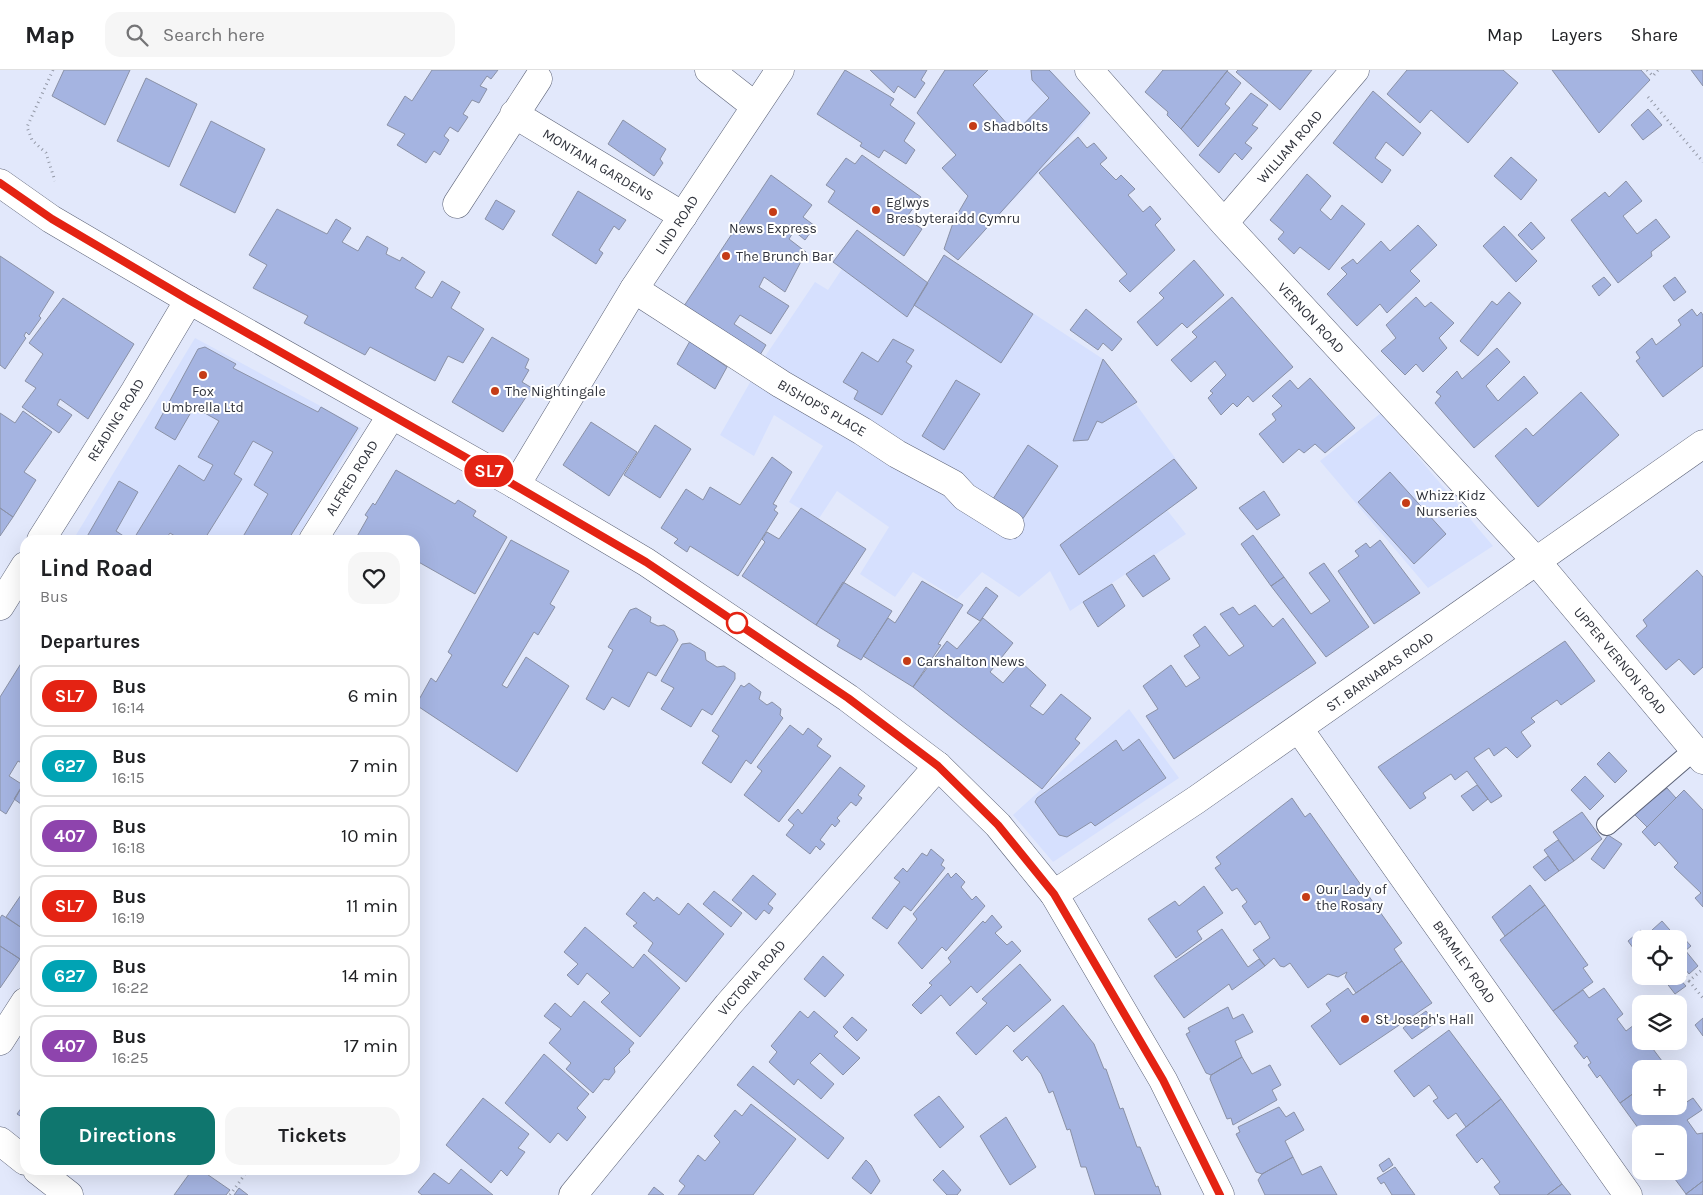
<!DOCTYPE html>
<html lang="en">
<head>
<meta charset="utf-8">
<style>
  :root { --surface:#fff; --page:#f6f6f6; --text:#202124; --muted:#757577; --line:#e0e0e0; --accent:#0f766e }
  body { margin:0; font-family:Karla,sans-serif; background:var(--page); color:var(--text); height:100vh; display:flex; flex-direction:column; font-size:19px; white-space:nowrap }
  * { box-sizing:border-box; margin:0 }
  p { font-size:16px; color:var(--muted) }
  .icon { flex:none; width:28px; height:28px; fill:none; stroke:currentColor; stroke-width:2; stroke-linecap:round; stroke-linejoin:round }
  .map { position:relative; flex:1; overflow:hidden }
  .drawer { position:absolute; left:20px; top:465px; width:400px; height:640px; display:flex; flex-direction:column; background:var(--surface); border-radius:15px; box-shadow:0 5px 20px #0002 }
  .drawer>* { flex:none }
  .badge { padding:0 10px; border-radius:16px; font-size:18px; line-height:32px }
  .buttons { position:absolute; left:1632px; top:860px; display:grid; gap:10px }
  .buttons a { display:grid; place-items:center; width:55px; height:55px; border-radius:10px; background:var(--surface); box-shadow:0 5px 20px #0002; font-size:25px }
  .map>.badge { position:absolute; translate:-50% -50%; box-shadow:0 0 0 2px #fff }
  h2 { padding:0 20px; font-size:19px; line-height:45px }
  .round { display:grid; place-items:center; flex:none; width:52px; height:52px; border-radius:15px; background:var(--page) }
  .head { display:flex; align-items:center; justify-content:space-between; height:85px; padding:0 20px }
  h1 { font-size:24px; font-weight:700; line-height:38px }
  .button { display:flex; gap:10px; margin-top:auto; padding:10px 20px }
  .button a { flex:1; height:58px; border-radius:15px; background:var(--accent); color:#fff; font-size:20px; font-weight:700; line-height:58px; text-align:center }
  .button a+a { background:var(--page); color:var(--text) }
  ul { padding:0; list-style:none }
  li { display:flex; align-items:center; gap:15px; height:62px; margin:0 10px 8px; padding:0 10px; border:2px solid var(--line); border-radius:15px }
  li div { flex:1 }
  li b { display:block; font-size:19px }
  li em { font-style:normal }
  li .badge { min-width:55px; font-weight:700; text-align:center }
  header { display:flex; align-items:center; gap:30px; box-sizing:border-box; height:70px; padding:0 25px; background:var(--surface); border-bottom:1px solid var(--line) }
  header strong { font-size:24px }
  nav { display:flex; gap:28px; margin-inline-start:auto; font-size:18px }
  .search { width:350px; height:45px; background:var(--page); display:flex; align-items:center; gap:12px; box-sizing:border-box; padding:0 18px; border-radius:15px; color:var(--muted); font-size:19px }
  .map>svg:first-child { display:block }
  .built { fill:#d6e0fe }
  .building { fill:#a5b4e1; stroke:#8a91a6 }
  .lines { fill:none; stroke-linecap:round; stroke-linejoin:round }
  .lane-casing { stroke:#5c6276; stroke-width:22 }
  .street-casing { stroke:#5c6276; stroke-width:29 }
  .secondary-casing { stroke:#5c6276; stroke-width:29 }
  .highway-casing { stroke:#5c6276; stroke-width:29 }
  .path { stroke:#9499a7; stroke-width:3; stroke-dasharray:1 4; stroke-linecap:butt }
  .lane { stroke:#fff; stroke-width:20 }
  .street { stroke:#fff; stroke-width:28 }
  .secondary { stroke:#fff; stroke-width:28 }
  .highway { stroke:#fff; stroke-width:28 }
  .line-casing { stroke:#fff; stroke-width:11 }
  .line { stroke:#e42313; stroke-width:8 }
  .poi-dot { fill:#c53c16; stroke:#fff; stroke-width:2 }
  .stop-dot { fill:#fff; stroke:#e42313; stroke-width:2.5 }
  .labels { text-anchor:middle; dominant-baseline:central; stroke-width:4; stroke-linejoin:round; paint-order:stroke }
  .poi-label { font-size:14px; fill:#30333c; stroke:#fff; text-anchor:start }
  .street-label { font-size:14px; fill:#30333c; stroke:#fff }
</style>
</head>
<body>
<header>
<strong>Map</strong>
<div class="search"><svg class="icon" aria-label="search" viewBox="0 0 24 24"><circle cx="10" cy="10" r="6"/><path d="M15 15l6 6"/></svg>Search here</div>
<nav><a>Map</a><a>Layers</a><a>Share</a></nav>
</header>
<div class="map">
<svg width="1703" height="1125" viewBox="0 0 1703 1125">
  <rect width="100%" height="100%" fill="#e2e8fb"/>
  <path class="built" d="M945,0H1051L1089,46L1080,58L958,190L944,179L954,150L968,126L942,98L956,84L917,43Z
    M857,160L927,213L944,185L1103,289L1197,418L1167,440L1186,464L1070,541L1050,501L1019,527L982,502L957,529L913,502L895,527L860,504L889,457L837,421L818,450L789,432L823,376L774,345L754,386L720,365L764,288L815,212L828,220L842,199L833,192Z
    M195,268L361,358L296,470H73Z
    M1381,343L1493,476L1428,518L1320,391Z
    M1129,639L1179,708L1053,792L1013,745Z"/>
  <path class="building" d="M64,0H130L105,55L52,26Z
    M432,0H498L491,9L487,6L480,16L487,19L479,33L472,30L463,44L468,47L458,62L450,57L444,66L449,70L440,85L434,81L426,93L397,75L405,64L387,55L405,26L412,31Z
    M845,0L894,29L890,35L915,53L904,71L915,80L906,94L884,80L879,88L860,76L862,73L817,44Z
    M870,0H927L921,10L925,13L915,28L898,16L894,23Z
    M945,0H988L973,15L1015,63L1049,28L1032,10L1031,0H1049L1090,43L958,190L944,179L954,150L968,126L942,98L956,85L917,43Z
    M1163,0H1228L1181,59L1167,45L1168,42L1145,22Z
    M1238,0H1312L1280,40L1236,2Z
    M1407,0H1503L1518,13L1468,73L1431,40L1420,53L1387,24Z
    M1552,0H1641L1650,10L1599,63Z
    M1691,0H1703V16Z
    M1227,1L1241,13L1225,34L1230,38L1198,77L1181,59Z
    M146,8L197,34L169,97L117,71Z
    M1373,21L1421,63L1403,86L1386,72L1375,88L1391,100L1382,113L1333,73Z
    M1251,23L1268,35L1252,55L1258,58L1245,73L1252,78L1242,90L1235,83L1219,103L1199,85Z
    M1648,39L1662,55L1643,70L1631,55Z
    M623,50L666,79L660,89L663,93L654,106L608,74Z
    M211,51L265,79L235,143L180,115Z
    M1078,67L1087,78L1094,73L1107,88L1100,94L1116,110L1121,105L1135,119L1128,125L1143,142L1150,136L1161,149L1155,155L1175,180L1130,222L1119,211L1127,204L1039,103Z
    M862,85L921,127L906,148L922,159L904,186L828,132L835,121L826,115L846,88L855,94Z
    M1511,87L1537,110L1521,130L1494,106Z
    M1307,104L1331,126L1320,140L1331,150L1342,135L1365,154L1329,200L1300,177L1294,184L1278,169L1284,162L1270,150Z
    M771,105L812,135L803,147L815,156L805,170L794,161L789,169L806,182L785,222L764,207L759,217L789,236L771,264L740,245L734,254L766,275L757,290L680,242Z
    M1626,111L1642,131L1623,146L1637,164L1656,149L1670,167L1651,182L1652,186L1618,213L1571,150L1605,122L1609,127Z
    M578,121L626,150L619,160L614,156L599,180L603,183L596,194L552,165Z
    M496,130L515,141L503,160L485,149Z
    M277,139L327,164L336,149L351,158L342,172L358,181L367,166L388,178L386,184L400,191L402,187L425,202L415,218L432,228L442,211L460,222L451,238L484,259L463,293L448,286L435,311L370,277L365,285L304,253L308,246L253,218L267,195L249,185Z
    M1531,152L1545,168L1532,180L1518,165Z
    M1418,155L1437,175L1410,201L1420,211L1387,243L1380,234L1357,256L1327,224L1347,204L1341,198L1353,189L1357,194L1381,171L1390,181Z
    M1504,156L1537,191L1516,212L1483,176Z
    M857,160L928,213L907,247L833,192Z
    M944,185L1033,244L1001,293L914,235Z
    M0,186L54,222L39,246L41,248L29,265L26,262L24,266L26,268L5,299L0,295Z
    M1194,190L1224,225L1187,258L1182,253L1157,276L1137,252L1164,228L1159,223Z
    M1604,207L1611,215L1599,226L1592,216Z
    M1675,207L1686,222L1674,231L1663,216Z
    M1509,222L1521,233L1478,286L1460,271L1492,231L1497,235Z
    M1232,227L1293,297L1253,332L1248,326L1237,337L1233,333L1221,345L1208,328L1213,323L1210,321L1226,305L1215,291L1191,312L1171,290L1197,267L1192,262Z
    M1416,227L1425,237L1431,232L1454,253L1439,268L1447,278L1423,302L1416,294L1405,305L1381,281L1396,268L1386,255Z
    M63,228L134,274L88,349L60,329L57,335L72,345L59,363L22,337L36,318L25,311L43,284L29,273Z
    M1086,239L1122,269L1112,281L1103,273L1098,280L1070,260Z
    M1692,239L1697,246L1701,242L1703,245V296L1663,327L1636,291L1640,288L1636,282L1652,268L1656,275L1681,255L1678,250Z
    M492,267L529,289L525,298L529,300L522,312L532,318L503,362L452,332Z
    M893,269L914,280L906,292L912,296L882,345L854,329L858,321L843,312L862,282L878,292Z
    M690,271L727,297L715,319L677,294Z
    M205,277L236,294L233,298L318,342L321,337L358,358L288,470H241L268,424L254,415L273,382L253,371L234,404L242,409L204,470H181L170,463L165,470H133L179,395L204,411L213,395L198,387L219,351L194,337L175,370L155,358L198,279Z
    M1497,278L1510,292L1486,316L1498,331L1524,306L1538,323L1474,378L1435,333L1441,326L1436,322L1457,301L1462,309Z
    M1103,289L1137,332L1102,353L1097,351L1088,370L1073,371Z
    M1310,308L1355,358L1325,383L1315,374L1304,383L1299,379L1283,393L1259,364L1276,350L1272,344L1282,336L1272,326L1290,310L1298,319Z
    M956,310L980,324L944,380L922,366Z
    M1581,322L1619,365L1538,437L1495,386L1526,358L1533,366Z
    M23,341L52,362L24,402L36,410L13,447L0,438V343L15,353Z
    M591,352L637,382L609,426L563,395Z
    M655,355L691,379L660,428L624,405Z
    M1028,375L1058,396L1020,453L991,432Z
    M772,387L792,402L773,434L777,436L774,440L778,443L738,506L690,476L687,482L674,473L678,469L661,458L686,419L703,430L710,417L740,435Z
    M1174,389L1197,418L1079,505L1060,475Z
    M396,400L455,434L458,430L476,441L473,446L507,467L475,524L415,490V470H355L368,447L365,445L373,433L375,435Z
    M1390,402L1446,464L1414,494L1358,432Z
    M119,411L138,422L116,461L128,469L85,470Z
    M1264,421L1280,445L1257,460L1239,438Z
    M0,438L13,447L0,466Z
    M801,438L866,479L816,555L742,506L765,472L762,469L767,462L779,469Z
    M1253,465L1284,507L1271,516L1241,474Z
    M511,470L569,501L550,534L555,537L538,565L534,562L502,615L507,618L526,587L569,616L517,702L416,635L431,608L436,612L452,585L448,582Z
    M1380,470L1420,523L1374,554L1338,501L1359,486L1355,481L1366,473L1370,478Z
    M1154,485L1170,509L1143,527L1126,504Z
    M1324,493L1369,557L1326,587L1271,516L1284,507L1311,544L1330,531L1309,503Z
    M1697,500L1703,507V597L1694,605L1679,589L1666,600L1636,566L1647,556L1643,550Z
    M922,511L963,535L938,574L941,575L913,617L863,586L888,548L895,553Z
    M843,512L892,541L861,590L837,576L840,570L816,555Z
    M1112,514L1125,536L1098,557L1083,532Z
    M986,517L998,526L980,551L967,543Z
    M1255,535L1273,557L1283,548L1316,593L1174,689L1146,646L1158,639L1143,616L1171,595L1186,617L1200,608L1184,586L1200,576L1193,565L1205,556L1229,586L1244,576L1220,544L1233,537L1239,545Z
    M636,538L651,547L650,552L658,556L664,555L674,561L678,570L656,606L648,602L629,637L612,627L604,640L586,629L613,580L608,577L630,540Z
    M983,548L1013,573L990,602L1003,613L1021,592L1046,615L1030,636L1043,645L1061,624L1091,648L1075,669L1080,673L1042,719L913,617L947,571L957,579Z
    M1565,571L1595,611L1561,635L1557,630L1531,648L1535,652L1521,662L1531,676L1517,688L1506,677L1494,686L1489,678L1474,688L1502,726L1491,733L1467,701L1455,710L1451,704L1423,723L1426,728L1410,739L1378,697Z
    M690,573L705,582L706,590L717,597L724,596L735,603V609L712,645L702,639L691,657L661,639L674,618L661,611L682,574Z
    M25,587V695L18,691L9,706L23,715L6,744L0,740V627Z
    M749,613L761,622L759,629L767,635L772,632L781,639L780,645L783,648L751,694L746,690L731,713L702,693L719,666L712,661L741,615L744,617Z
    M790,655L803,665L808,658L822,669L817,676L831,686L779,752L744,725L762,701L757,697Z
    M1139,669L1166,708L1095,756L1091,752L1067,767L1059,765L1035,732L1037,728L1116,670L1123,681Z
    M1609,682L1627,701L1615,713L1597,694Z
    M840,697L865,716L858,725L862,728L856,736L851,732L837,748L840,751L835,757L832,754L820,770L825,774L820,780L816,776L810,784L786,765L794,755L788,750L798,739L802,744Z
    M1585,706L1604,726L1590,740L1571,720Z
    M25,711V737L14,729Z
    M1477,715L1488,729L1473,741L1461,726Z
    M1667,718L1676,728L1647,757L1634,744Z
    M1684,720L1703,740V837L1695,828L1701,823L1674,797L1678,793L1659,772L1655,776L1642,762Z
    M1292,728L1305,747L1310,743L1402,873L1394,879L1402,891L1356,923L1345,907L1347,902L1338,907L1328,904L1308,918L1290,893L1284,897L1280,896L1274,888L1265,896L1253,880L1270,868L1260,851L1255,855L1242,836L1247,832L1237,818L1232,821L1215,798L1221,794L1216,787Z
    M1582,742L1602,769L1574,791L1553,762Z
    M1608,765L1622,774L1604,799L1591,789Z
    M1558,770L1574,791L1559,801L1544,780Z
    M931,779L944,790L941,795L945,798L911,841L904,836L887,859L872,848L900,812L894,808L903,798L907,802L922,783L927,786Z
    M1548,786L1559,801L1545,811L1533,797Z
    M948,803L951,808L956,803L965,812L961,817L972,830L976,826L985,836L946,881L942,877L922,899L898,873L917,849L913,844Z
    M753,805L776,824L768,834L773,838L769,844L764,840L756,850L732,830Z
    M1530,815L1545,835L1505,866L1492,847Z
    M1204,816L1223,843L1197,861L1202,869L1176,888L1148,849L1175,831L1179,836Z
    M714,821L742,843L731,857L703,834Z
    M644,822L654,831L657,827L679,845L688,833L724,864L686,912L648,881L653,873L633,856L637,853L626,844Z
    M21,825L25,827V860L6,847Z
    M1545,835L1588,895L1583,898L1593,912L1553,941L1500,870Z
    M2,845L25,860V881L20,889L0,876V848Z
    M992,845L1002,857L995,863L1007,875L1012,871L1021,881L977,923L971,916L950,936L941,925L921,944L912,935L932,915L929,913L951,892L948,888L983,851L985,853Z
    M1662,851L1677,868V869H1660L1652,860Z
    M585,857L633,898L644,884L680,918L640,967L601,932L610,923L587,903L578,915L567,905L578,894L564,882Z
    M1222,859L1248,897L1259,889L1265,896L1232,920L1229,914L1184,948L1154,906Z
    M1641,860L1648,869H1641V879L1636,882L1628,871Z
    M1681,865L1691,876L1679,886V869H1677Z
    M0,876L20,889L0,918Z
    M1685,880L1698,896L1689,904L1679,891V886Z
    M823,886L844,905L825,927L804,909Z
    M1402,891L1432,933L1340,995L1311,956L1331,941L1326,934L1348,918L1353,925Z
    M1020,894L1051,930L1014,962L1007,955L976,985L956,963L987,933L982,929Z
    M1664,906H1677L1686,916L1675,924L1662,907Z
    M1604,918L1623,944L1617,949L1626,961L1634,955L1641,964V971H1647L1668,999H1641V1018L1620,1033L1600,1005L1597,1008L1588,995L1591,993L1587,986L1584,989L1574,976L1578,973L1553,941L1583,920L1589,928Z
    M584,931L634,973L629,979L630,982L614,998L615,1002L609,1010L604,1009L593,1023L566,999L571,993L549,973L561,959L544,946L555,933L571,947Z
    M1063,935L1094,974L1104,999H1106L1120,1039L1123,1038L1137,1077H1140L1156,1117L1158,1116L1161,1125H1095L1086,1097H1081L1070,1059L1067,1060L1053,1021L1049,1023L1041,1004L1027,986L1022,991L1013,981Z
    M1228,937L1233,949L1243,944L1253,962L1235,971L1242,987L1211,1005L1206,1003L1186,964L1190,962L1188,958Z
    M800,941L808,948L814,941L838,962L834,966L860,988L843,1005L820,983L810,993L834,1014L821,1029L798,1009L794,1015L769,992L777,982L771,976Z
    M1426,941L1435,953L1412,969L1403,958Z
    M852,947L867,960L857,971L843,957Z
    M1703,948V966L1695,955Z
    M1449,960L1501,1029L1466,1057L1456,1043L1448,1049L1433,1031L1438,1028L1429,1015L1414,1027L1394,1001Z
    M544,984L589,1024L577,1038L586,1047L567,1071L558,1063L550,1073L505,1033Z
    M1242,987L1252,1004L1270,995L1281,1015L1272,1020L1277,1030L1233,1055L1231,1048L1227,1049L1210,1009L1211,1005Z
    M753,996L844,1068L828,1089L737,1015Z
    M1641,1018V1036H1679V1024L1685,1033L1693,1028L1702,1040L1687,1050L1697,1064L1703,1063V1111L1686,1124L1669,1101H1679V1064H1641V1071V1062L1620,1033Z
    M939,1026L964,1057L940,1078L914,1045Z
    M483,1028L529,1064L518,1078L525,1082L507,1106L501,1100L491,1113L446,1075Z
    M1501,1029L1562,1114L1547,1125H1500L1494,1117L1500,1112L1482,1088L1477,1093L1456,1065Z
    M25,1033V1049L17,1044Z
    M751,1034L796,1069L753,1125H678L685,1116L679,1111L698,1085L705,1091L720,1072L714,1066L735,1040L742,1046Z
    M1279,1037L1286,1047L1294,1042L1304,1060L1285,1071L1293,1087L1262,1104L1256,1102L1236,1064L1240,1062L1238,1057Z
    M1006,1047L1036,1097L1010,1115L980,1066Z
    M1293,1087L1302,1105L1321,1096L1337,1125H1265L1258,1110L1262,1104Z
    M1389,1088L1393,1095L1383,1102L1379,1095Z
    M866,1090L871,1095L880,1111L871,1124L852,1108Z
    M1395,1097L1415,1125H1392L1384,1112L1381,1114L1377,1108Z
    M461,1099L493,1125H422L418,1122L434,1103L449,1114Z
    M192,1100H201L230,1120L226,1125H174Z
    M943,1100L961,1120L957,1125H947L933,1110Z
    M1703,1111V1125H1686V1124Z
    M1562,1114L1571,1125H1547Z
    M654,1117L664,1125H648Z
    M239,1118L248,1125H234Z"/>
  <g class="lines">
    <g class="lane-casing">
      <path id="lane" d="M1607,755L1694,680"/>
    </g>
    <g class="street-casing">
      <path id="street" d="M709,0L755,36
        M1089,0L1224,153L1537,492L1703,690
        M514,44L683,146
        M457,134L538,9
        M1224,153L1355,0
        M634,219L781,314L862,361L897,384L953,414L965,427L1010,455
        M41,470L135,321L189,230
        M313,470L391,346
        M0,536L25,496
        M1299,659L1628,1125
        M0,971L25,932
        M0,1071L25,1091
        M37,1100L69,1125
        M573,1125L728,935L938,696"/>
    </g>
    <g class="secondary-casing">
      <path id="secondary" d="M516,415L634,219L780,0
        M1054,824L1196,730L1703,374"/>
    </g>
    <g class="highway-casing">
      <path id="highway" d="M0,113L51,149L189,230L516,415L646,492L848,628L938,696L998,755L1054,824L1163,1010L1220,1125"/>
    </g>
    <path class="path" d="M53,0L27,57L32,70L46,83L55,111
      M1647,0L1653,6L1658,0
      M1648,27L1703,92
      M1648,862L1654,869
      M1679,899L1689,911L1703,899
      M1689,911L1703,928
      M230,1125L248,1100"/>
    <use href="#lane" class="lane"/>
    <use href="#street" class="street"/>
    <use href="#secondary" class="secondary"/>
    <use href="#highway" class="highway"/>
  </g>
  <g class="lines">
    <g class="line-casing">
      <path id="line" d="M0,113L52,149L189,230L516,416L646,492L848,628L938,696L998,755L1054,824L1163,1010L1220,1125"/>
    </g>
    <use href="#line" class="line"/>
  </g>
  <g class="poi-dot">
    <circle cx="973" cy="56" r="5"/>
    <circle cx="876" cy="140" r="5"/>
    <circle cx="773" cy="142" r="5"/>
    <circle cx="726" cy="186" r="5"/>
    <circle cx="203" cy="305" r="5"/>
    <circle cx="495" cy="321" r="5"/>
    <circle cx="1406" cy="433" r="5"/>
    <circle cx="907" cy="591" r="5"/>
    <circle cx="1306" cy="827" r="5"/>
    <circle cx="1365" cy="949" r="5"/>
  </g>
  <circle class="stop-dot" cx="737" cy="553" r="10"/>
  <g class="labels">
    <g class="poi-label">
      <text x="983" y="56">Shadbolts</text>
      <text x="886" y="132">Eglwys<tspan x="886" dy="16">Bresbyteraidd Cymru</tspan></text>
      <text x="773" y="158" text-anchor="middle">News Express</text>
      <text x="736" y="186">The Brunch Bar</text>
      <text x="203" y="321" text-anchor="middle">Fox<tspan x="203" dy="16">Umbrella Ltd</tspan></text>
      <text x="505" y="321">The Nightingale</text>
      <text x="1416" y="425">Whizz Kidz<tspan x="1416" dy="16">Nurseries</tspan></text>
      <text x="917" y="591">Carshalton News</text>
      <text x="1316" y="819">Our Lady of<tspan x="1316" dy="16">the Rosary</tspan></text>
      <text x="1375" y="949">St Joseph's Hall</text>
    </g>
    <g class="street-label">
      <text transform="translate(1290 77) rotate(-49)">WILLIAM ROAD</text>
      <text transform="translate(598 95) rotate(31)">MONTANA GARDENS</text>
      <text transform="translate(677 155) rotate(-57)">LIND ROAD</text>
      <text transform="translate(1311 248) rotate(47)">VERNON ROAD</text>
      <text transform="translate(822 338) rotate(30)">BISHOP'S PLACE</text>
      <text transform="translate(116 350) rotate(-58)">READING ROAD</text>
      <text transform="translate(352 408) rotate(-58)">ALFRED ROAD</text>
      <text transform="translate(1620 591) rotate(50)">UPPER VERNON ROAD</text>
      <text transform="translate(1380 602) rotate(-35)">ST. BARNABAS ROAD</text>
      <text transform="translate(1464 892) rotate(55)">BRAMLEY ROAD</text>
      <text transform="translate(752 908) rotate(-49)">VICTORIA ROAD</text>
    </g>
  </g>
</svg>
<div class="buttons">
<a><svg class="icon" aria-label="locate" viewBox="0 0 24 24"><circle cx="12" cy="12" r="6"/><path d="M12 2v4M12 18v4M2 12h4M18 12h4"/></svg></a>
<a><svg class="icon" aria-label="layers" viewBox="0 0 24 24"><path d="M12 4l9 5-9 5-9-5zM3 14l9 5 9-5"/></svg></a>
<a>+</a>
<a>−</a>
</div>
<b class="badge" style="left:489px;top:401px;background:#e42313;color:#fff">SL7</b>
<section class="drawer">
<div class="head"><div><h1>Lind Road</h1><p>Bus</p></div><a class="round"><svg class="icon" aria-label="heart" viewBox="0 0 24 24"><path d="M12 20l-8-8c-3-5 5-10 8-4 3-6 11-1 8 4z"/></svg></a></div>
<h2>Departures</h2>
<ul>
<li><span class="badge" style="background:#e42313;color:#fff">SL7</span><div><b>Bus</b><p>16:14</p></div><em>6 min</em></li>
<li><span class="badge" style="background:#00a3b4;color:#fff">627</span><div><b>Bus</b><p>16:15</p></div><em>7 min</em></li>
<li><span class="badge" style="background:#8e44ad;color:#fff">407</span><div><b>Bus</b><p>16:18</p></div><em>10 min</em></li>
<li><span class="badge" style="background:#e42313;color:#fff">SL7</span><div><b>Bus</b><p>16:19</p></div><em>11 min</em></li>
<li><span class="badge" style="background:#00a3b4;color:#fff">627</span><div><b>Bus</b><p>16:22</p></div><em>14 min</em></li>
<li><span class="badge" style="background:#8e44ad;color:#fff">407</span><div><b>Bus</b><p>16:25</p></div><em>17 min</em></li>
</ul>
<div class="button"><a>Directions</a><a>Tickets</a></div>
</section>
</div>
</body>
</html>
